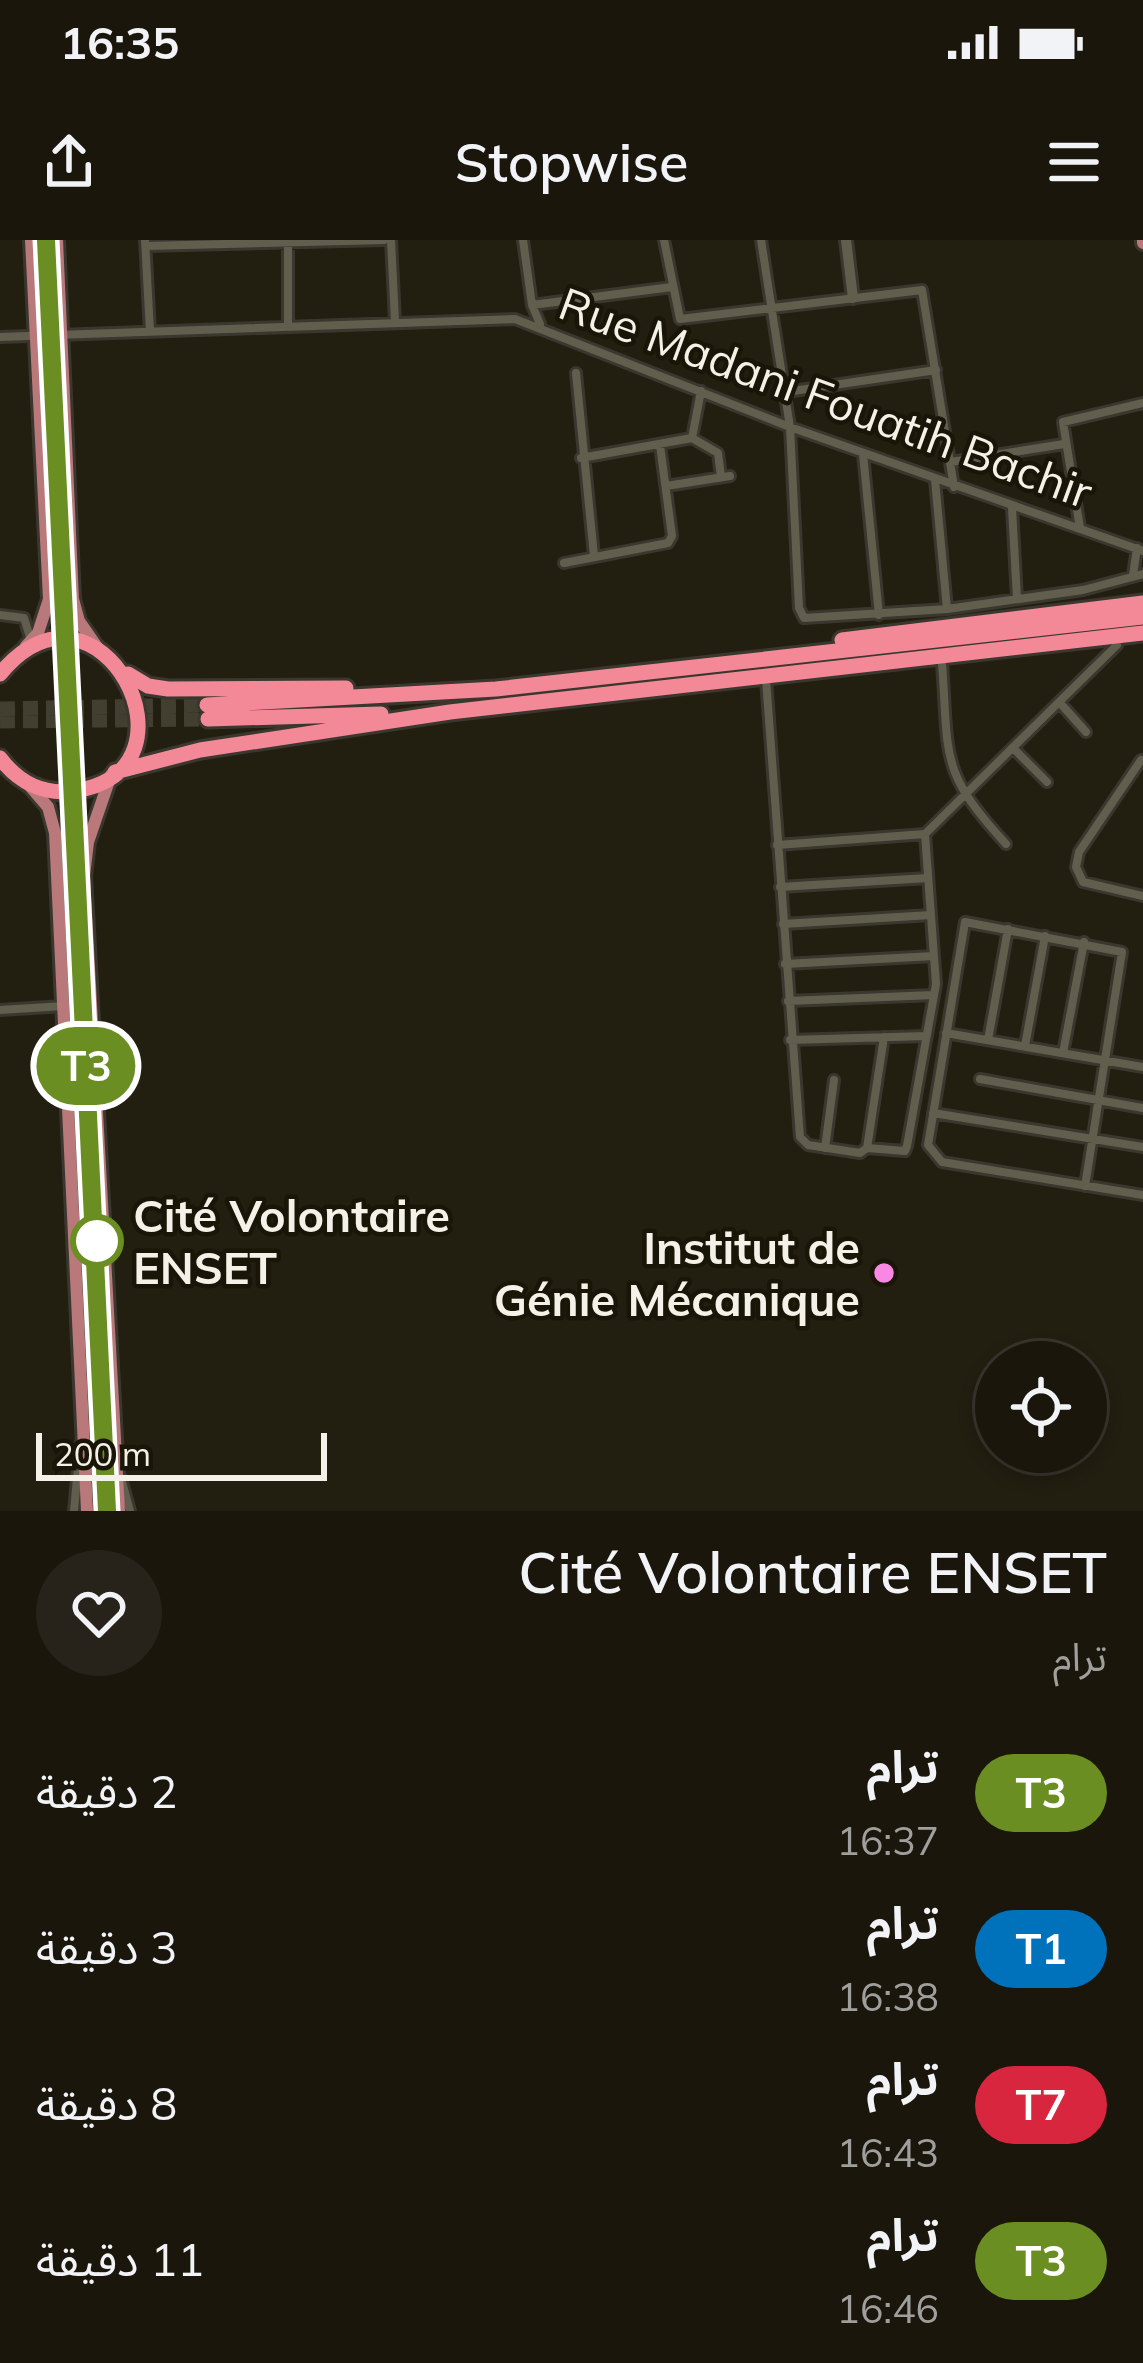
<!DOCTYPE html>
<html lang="ar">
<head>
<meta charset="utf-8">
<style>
  :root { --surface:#1a160c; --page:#27231a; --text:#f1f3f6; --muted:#9f9f9d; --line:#38352d }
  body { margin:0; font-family:Mulish,"Noto Sans Arabic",sans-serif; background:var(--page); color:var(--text); direction:rtl; height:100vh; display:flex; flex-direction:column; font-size:45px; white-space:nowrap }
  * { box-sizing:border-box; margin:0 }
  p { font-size:39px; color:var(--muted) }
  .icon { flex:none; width:66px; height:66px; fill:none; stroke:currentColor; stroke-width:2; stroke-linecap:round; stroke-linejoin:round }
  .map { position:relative; height:1271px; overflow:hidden; direction:ltr }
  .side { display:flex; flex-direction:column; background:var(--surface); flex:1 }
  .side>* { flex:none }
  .badge { padding:0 24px; border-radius:39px; font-size:42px; line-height:78px }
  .tools { position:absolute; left:975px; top:1101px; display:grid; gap:24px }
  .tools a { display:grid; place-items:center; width:132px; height:132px; border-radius:50%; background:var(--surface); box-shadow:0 6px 18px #0003,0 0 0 3px var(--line); font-size:60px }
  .scale { position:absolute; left:36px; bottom:30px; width:291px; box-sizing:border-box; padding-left:12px; border:6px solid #f4f2e8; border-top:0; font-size:33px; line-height:42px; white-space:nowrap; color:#f4f2e8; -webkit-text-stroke:9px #191507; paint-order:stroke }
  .map>.badge { position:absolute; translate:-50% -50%; box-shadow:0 0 0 6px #fff }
  .round { display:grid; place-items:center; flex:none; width:126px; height:126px; border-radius:63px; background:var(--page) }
  .headline { display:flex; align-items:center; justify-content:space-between; height:204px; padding:0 36px }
  h1 { font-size:57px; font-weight:600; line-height:90px }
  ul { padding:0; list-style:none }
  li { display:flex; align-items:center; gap:36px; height:156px; padding:0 36px }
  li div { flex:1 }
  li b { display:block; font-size:45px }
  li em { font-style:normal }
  li .badge { min-width:132px; font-weight:700; text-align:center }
  .status { display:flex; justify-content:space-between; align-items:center; height:84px; padding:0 60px; background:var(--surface); direction:ltr }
  .status svg { height:33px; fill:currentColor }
  header { display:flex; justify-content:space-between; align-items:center; height:156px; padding:0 36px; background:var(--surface); font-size:54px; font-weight:600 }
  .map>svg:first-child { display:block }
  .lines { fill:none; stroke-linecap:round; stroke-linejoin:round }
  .highway-tunnel { stroke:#423e30; stroke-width:15; stroke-dasharray:15 8; stroke-linecap:butt }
  .street-casing { stroke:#3a372f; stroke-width:14 }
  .secondary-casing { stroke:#3a372f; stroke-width:16 }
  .primary-casing { stroke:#3a372f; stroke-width:18 }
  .highway-casing { stroke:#3a372f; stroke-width:21 }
  .street { stroke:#625e4e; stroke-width:8 }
  .secondary { stroke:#625e4e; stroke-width:10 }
  .primary { stroke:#b97879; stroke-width:12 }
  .highway { stroke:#f38996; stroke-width:15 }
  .tram { stroke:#dbd9cf; stroke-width:3 }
  .line-casing { stroke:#fff; stroke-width:27 }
  .line { stroke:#6b8e23; stroke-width:18 }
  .stop-dot { fill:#fff; stroke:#6b8e23; stroke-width:6 }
  .poi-dot { fill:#fb87e5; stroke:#191507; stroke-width:4.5 }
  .labels { text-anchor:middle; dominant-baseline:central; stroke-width:9; stroke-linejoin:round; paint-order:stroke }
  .street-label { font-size:45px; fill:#f4f2e8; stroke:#191507 }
  .stop-label { font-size:45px; font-weight:bold; fill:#f4f2e8; stroke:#191507; text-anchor:start }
  .poi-label { font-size:45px; font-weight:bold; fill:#f4f2e8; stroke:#191507; text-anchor:end }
</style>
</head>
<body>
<div class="status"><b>16:35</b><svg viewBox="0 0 49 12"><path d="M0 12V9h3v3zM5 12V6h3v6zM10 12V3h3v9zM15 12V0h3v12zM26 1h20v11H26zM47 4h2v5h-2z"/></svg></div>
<header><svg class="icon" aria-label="menu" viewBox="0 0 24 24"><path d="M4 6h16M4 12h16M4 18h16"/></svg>Stopwise<svg class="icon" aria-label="share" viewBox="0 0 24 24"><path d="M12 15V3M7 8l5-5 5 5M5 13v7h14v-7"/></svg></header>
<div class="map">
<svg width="1143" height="1271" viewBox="0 0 1143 1271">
  <rect width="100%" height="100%" fill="#221e10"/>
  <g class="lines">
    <path class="highway-tunnel" d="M0,469L207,465
      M0,481L208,479"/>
    <g class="street-casing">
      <path id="street" d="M145,0L150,91
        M391,0L395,81
        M523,0L532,65L540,84
        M664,0L680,79L922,50L954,247
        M761,0L790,187L799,368L804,378L947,369L1083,350L1143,334
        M146,6L384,0
        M532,65L672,47
        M288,86V0
        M0,97L515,79L790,187L1143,311
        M576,133L594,316
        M701,151L692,198L718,213L721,237
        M786,152L936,130
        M863,214L879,375
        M581,218L692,198
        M951,222L1064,204
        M935,240L947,369
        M666,246L730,236
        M1012,268L1017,359
        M1080,288L1063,182L1143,163
        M564,323L668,303L672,296L660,205
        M1133,335L1137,308
        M0,375L24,378L30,397
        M942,423C949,518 939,531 1006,604
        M766,439L800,897L808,905L860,913L867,908L884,797
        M1061,464L1086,492
        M1014,509L1047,542
        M1141,520L1079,612L1076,627L1083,642L1143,656
        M777,605L925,594
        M780,647L928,638
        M783,684L931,675
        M785,724L934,716
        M788,761L934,755
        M0,770L64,766
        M946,793L1143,827
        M790,800L926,796
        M988,800L1008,689
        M1025,806L1045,696
        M1063,813L1084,702
        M980,839L1143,868
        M933,873L1143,907
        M825,908L834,840
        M867,908L905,911L907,906L936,744L925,594L1117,405
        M1085,946L1122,712L965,682L928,905L942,922L1143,955
        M121,1238L130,1271
        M74,1271L80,1205"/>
    </g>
    <g class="secondary-casing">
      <path id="secondary" d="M846,0L853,58"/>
    </g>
    <g class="primary-casing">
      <path id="primary" d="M57,0L73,359L79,381L99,410
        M1143,0V3
        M26,406L38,393L49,359L31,0
        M111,535L88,602L84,636L119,1271
        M29,545L48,567L55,593L87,1271"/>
    </g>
    <g class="highway-casing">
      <path id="highway" d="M842,400L1143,363
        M0,434C98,314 213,533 73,551C43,555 18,542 0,518
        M128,434L148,446L168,449L346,448
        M207,465L496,449L1143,377
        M208,479L381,474
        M115,532L200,510L450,472L1143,393"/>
    </g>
    <use href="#street" class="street"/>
    <use href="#secondary" class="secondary"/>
    <use href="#primary" class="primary"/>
    <use href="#highway" class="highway"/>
    <path class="tram" d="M46,0L107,1271"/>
  </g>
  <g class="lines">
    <g class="line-casing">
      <path id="line" d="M46,0L107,1271"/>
    </g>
    <use href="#line" class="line"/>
  </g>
  <circle class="stop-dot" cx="97" cy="1001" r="24"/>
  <circle class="poi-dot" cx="884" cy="1033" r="12"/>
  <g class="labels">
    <g class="street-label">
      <text transform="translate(826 157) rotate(20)">Rue Madani Fouatih Bachir</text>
    </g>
    <g class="stop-label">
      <text x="133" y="975">Cité Volontaire<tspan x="133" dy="52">ENSET</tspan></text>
    </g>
    <g class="poi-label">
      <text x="860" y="1007">Institut de<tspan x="860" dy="52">Génie Mécanique</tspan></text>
    </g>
  </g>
</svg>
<div class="tools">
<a><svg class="icon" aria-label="locate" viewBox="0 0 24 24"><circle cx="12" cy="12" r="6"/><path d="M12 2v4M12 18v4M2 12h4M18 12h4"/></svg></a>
</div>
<div class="scale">200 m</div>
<b class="badge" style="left:86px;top:826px;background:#6b8e23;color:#fff">T3</b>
</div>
<section class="side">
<div class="headline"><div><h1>Cité Volontaire ENSET</h1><p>ترام</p></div><a class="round"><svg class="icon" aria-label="heart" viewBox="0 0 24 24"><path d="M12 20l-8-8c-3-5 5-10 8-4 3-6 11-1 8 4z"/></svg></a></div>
<ul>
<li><span class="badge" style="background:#6b8e23;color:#fff">T3</span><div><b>ترام</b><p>16:37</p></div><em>2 دقيقة</em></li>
<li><span class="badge" style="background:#0072bc;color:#fff">T1</span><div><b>ترام</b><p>16:38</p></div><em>3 دقيقة</em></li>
<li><span class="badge" style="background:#d7263d;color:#fff">T7</span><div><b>ترام</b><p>16:43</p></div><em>8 دقيقة</em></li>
<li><span class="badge" style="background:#6b8e23;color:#fff">T3</span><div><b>ترام</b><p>16:46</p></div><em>11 دقيقة</em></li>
</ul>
</section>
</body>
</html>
